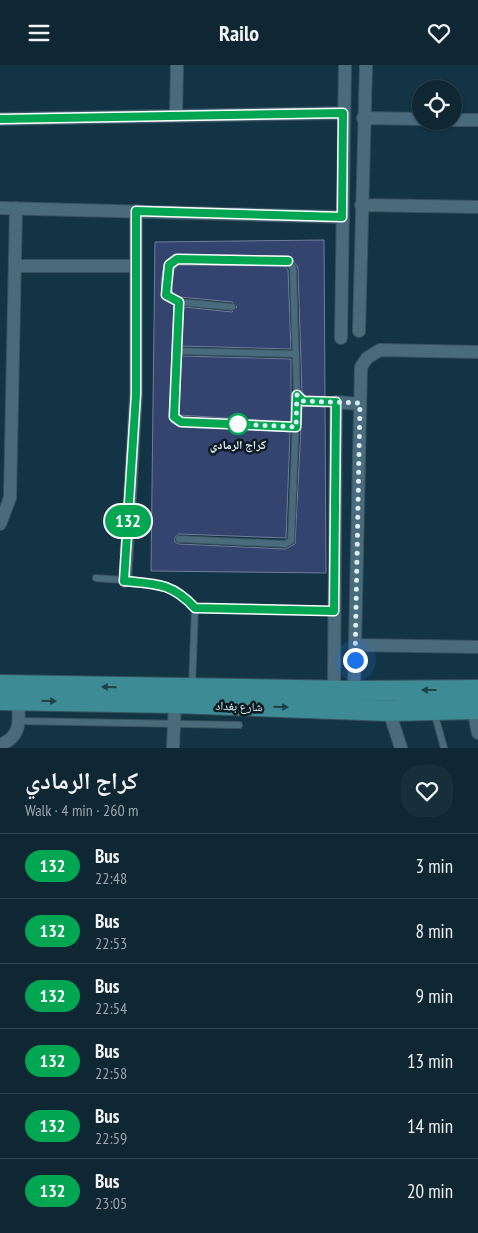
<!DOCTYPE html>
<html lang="en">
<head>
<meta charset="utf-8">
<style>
  :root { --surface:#0e2733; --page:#172f3b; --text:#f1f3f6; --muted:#9ba5ac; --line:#2e444e }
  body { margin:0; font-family:"PT Sans Narrow","Noto Naskh Arabic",sans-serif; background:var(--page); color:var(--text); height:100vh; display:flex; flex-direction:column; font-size:19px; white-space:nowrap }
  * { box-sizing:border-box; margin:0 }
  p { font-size:16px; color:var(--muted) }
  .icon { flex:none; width:28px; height:28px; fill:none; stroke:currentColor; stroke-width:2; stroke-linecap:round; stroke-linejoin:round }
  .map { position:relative; height:683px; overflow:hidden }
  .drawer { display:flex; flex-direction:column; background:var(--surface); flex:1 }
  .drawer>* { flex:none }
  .badge { padding:0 10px; border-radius:16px; font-size:18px; line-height:32px }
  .buttons { position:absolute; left:412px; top:15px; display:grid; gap:10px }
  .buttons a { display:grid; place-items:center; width:50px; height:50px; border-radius:50%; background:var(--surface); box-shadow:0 1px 4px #0004,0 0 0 1px var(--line); font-size:25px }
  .you { position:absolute; width:25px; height:25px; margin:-12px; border:4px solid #fff; border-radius:50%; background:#1a73e8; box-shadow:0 0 0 8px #1a73e833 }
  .map>.badge { position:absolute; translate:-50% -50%; box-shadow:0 0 0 2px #fff }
  .round { display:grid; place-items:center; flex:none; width:52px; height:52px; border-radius:20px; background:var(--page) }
  .head { display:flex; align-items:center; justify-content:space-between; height:85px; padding:0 25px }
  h1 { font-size:24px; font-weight:700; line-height:38px }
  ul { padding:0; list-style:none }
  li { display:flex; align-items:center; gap:15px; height:65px; padding:0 25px; border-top:1px solid var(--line) }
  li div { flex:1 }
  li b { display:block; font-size:19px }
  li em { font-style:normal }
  li .badge { min-width:55px; font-weight:700; text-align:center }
  header { display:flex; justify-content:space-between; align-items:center; height:65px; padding:0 25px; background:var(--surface); font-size:22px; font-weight:700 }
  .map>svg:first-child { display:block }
  .building { fill:#33446f; stroke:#717d9a }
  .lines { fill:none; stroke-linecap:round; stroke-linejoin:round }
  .service-casing { stroke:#395260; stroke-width:8 }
  .minor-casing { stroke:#395260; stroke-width:14 }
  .primary-casing { stroke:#395260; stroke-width:22 }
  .service { stroke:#4a6b7c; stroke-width:6 }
  .minor { stroke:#4a6b7c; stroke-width:12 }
  .primary { stroke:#3c8b95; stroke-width:20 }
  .oneway { fill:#1d424a }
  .line-casing { stroke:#fff; stroke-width:11 }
  .line { stroke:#00a651; stroke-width:8 }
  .walk { stroke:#dceef8; stroke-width:5; stroke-dasharray:0 9 }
  .stop-dot { fill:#fff; stroke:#00a651; stroke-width:2.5 }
  .labels { text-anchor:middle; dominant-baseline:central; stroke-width:5; stroke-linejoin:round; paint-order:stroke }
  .stop-label { font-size:12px; font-weight:bold; fill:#dceef8; stroke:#0c1a21 }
  .street-label { font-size:12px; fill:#dceef8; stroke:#0c1a21 }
</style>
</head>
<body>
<header><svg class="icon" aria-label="menu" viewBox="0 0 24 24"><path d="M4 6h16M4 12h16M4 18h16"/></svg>Railo<svg class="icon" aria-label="heart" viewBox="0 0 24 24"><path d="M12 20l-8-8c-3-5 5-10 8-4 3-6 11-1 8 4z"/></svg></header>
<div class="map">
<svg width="478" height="683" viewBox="0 0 478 683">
  <rect width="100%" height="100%" fill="#133444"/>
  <path class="building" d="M324,175L325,332L305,331L302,328L298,203L291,192L176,190L164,199L161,218L164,235L174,240L169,352L172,358L176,360L290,367L286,473L179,469L175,472V477L179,479L285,484L295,479L302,341L325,342L326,508L151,506L155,177Z
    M179,200L285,201L288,205L291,284L181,281L184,242L232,247L237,242L232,237L180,232L173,229L171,218L174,204Z
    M181,291L291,294V357L179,350Z"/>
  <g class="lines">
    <g class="service-casing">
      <path id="service" d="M179,237L176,286L296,289
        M232,242L179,237L168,232L166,218L169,201L177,195L288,196L293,203L297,330L303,336L336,337
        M176,286L174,352L176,355L296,362
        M179,474L285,479L291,476L297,330
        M96,513C136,517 166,511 195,543L192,621
        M195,543L334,546
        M434,647L444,683
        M19,656L239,660"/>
    </g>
    <g class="minor-casing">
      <path id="minor" d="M176,51L177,0
        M363,53L421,54
        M0,54L343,48
        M454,55H478
        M361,140L478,142
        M0,143L342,152
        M15,201H136
        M359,266L366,0
        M341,273L345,0
        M0,459L10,433L16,143
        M125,516L136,329V146
        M355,580L478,582
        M334,625L336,337L360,339
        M354,626L361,302L367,293L380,285L478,287
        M473,644L478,668
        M389,646L401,683
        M0,680C22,671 19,656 18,636
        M173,683L175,638"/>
    </g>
    <g class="primary-casing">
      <path id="primary" d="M0,620L354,626L478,625
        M0,635L175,638L389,646L478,644"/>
    </g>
    <use href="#service" class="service"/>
    <use href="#minor" class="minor"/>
    <use href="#primary" class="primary"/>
  </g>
  <defs><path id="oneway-solid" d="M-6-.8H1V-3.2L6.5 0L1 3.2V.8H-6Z" transform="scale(1.25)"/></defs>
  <g class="oneway">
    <use href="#oneway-solid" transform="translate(109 622) rotate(-179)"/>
    <use href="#oneway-solid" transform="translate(429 625) rotate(180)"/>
    <use href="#oneway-solid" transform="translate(49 636) rotate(1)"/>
    <use href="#oneway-solid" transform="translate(281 642) rotate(2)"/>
  </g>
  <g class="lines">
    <g class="line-casing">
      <path id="line" d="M0,54L343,48L342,152L136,146V329L124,516C157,519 172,518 195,543L334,546L336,337L303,336L297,330L296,362L181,357L174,352L179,237L166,230L169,200L177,194L288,196"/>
    </g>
    <use href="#line" class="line"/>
    <path class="walk" d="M238,359L296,362L297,330L303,336L360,338L355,595"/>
  </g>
  <circle class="stop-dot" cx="238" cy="359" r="10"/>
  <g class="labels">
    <g class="stop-label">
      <text x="238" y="379">كراج الرمادي</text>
    </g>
    <g class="street-label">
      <text transform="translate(239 641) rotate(2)">شارع بغداد</text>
    </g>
  </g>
</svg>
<div class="buttons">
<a><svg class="icon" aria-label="locate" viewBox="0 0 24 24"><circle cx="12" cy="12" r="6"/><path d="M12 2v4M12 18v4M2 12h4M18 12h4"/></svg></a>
</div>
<div class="you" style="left:355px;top:595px"></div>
<b class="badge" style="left:128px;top:456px;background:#00a651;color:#fff">132</b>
</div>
<section class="drawer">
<div class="head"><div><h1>كراج الرمادي</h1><p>Walk · 4 min · 260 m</p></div><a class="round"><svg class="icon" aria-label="heart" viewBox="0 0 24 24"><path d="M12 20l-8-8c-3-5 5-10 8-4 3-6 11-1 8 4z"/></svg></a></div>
<ul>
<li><span class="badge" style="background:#00a651;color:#fff">132</span><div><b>Bus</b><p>22:48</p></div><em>3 min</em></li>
<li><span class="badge" style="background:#00a651;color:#fff">132</span><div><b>Bus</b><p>22:53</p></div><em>8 min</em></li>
<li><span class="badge" style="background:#00a651;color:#fff">132</span><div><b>Bus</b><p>22:54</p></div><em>9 min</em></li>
<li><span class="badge" style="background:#00a651;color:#fff">132</span><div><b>Bus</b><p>22:58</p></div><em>13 min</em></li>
<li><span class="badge" style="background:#00a651;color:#fff">132</span><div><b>Bus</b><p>22:59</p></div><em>14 min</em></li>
<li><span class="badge" style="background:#00a651;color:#fff">132</span><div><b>Bus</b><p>23:05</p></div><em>20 min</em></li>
</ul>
</section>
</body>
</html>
